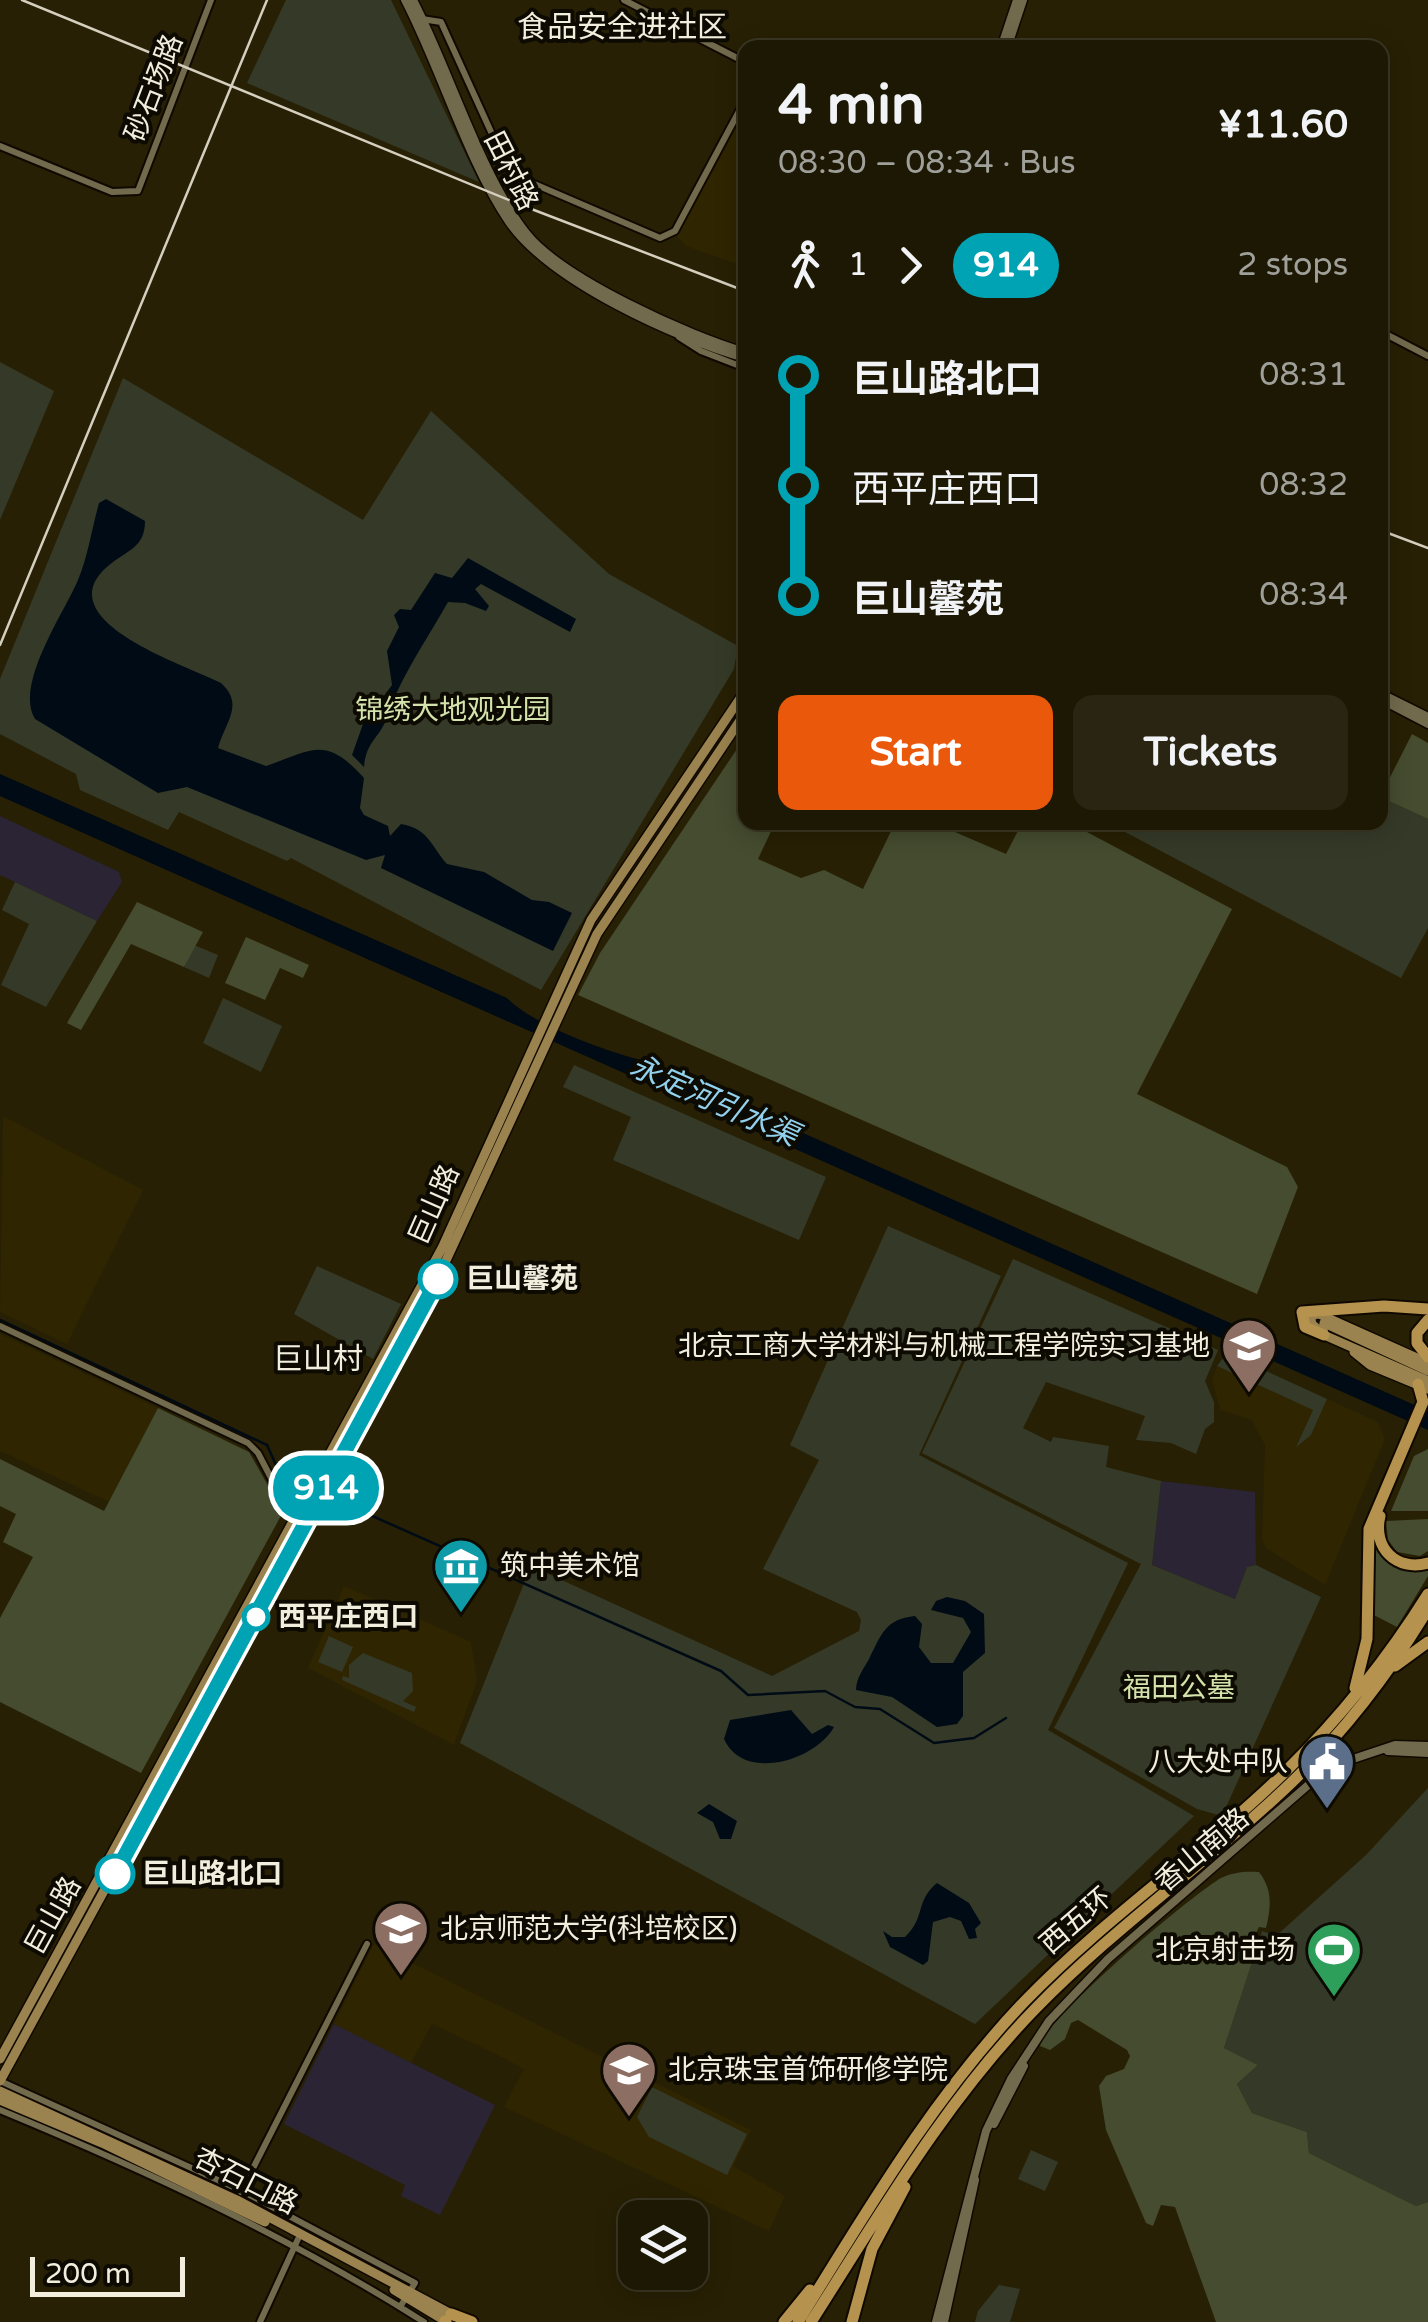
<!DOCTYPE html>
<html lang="en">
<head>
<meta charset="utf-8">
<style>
  :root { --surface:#1d1803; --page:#2a2512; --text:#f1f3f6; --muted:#a0a09a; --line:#3b3725; --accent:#ea580c }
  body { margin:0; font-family:"Varela Round","Noto Sans SC",sans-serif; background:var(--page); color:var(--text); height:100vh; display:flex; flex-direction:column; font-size:38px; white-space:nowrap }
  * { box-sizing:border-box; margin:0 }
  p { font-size:32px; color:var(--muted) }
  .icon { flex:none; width:55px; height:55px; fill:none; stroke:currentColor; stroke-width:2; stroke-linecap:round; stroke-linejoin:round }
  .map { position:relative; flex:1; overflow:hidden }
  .side { position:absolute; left:738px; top:40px; width:650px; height:790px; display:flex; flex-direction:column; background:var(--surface); border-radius:20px; box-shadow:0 5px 25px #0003,0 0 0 2px var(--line) }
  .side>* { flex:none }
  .badge { padding:0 20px; border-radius:32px; font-size:35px; line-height:65px }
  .fabs { position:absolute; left:618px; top:2200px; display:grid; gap:20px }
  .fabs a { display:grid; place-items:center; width:90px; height:90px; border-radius:20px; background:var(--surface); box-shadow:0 5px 25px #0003,0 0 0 2px var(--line); font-size:50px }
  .scale { position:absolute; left:30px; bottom:25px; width:155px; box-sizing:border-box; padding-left:10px; border:5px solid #f2eede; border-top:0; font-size:28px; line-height:35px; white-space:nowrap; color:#f2eede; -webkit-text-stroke:8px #0d0a02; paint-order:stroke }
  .map>.badge { position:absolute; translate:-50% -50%; box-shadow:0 0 0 5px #fff }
  .legs { display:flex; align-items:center; gap:15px; height:110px; padding:0 40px; font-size:32px }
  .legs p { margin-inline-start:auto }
  .head { display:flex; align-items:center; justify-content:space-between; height:170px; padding:0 40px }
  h1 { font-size:55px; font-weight:700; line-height:75px }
  .button { display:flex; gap:20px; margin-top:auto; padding:20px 40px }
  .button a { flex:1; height:115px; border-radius:20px; background:var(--accent); color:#fff; font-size:40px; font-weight:700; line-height:115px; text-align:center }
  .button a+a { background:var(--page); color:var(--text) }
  ul { padding:0 40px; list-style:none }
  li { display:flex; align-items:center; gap:35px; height:110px; font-size:38px }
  li i { display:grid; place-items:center; width:15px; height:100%; margin:0 12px; background:currentColor }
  li i::after { content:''; width:25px; height:25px; margin:-12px; border:8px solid; border-radius:50%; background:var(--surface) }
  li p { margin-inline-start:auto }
  li:first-child i { background:linear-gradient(#0000 50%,currentColor 0) }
  li:last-child i { background:linear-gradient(currentColor 50%,#0000 0) }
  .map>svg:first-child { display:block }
  .built { fill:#2f2501 }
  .industrial { fill:#2a2434 }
  .green { fill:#353a28 }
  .forest { fill:#454c2f }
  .water { fill:#000b15 }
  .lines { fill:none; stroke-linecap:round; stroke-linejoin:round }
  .stream { stroke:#000b15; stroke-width:2.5 }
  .tertiary-casing { stroke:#100900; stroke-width:10 }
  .secondary-casing { stroke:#100900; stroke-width:11 }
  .primary-casing { stroke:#100900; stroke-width:12 }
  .motorway-casing { stroke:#100900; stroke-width:15 }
  .tertiary { stroke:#726a4d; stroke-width:6 }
  .secondary { stroke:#726a4d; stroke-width:8 }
  .primary { stroke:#9a834e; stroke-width:9 }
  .motorway { stroke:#b5934e; stroke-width:11 }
  .rail { stroke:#d4cfbe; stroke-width:2.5 }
  .line-1-casing { stroke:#fff; stroke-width:22 }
  .line-1 { stroke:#00a3b4; stroke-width:15 }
  .stop-1-dot { fill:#fff; stroke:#00a3b4; stroke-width:5 }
  .labels { text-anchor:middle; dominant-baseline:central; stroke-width:8; stroke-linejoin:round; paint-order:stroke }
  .street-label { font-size:28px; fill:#f2eede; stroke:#0d0a02 }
  .park-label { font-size:28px; fill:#d4e3ab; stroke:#0d0a02 }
  .stop-label { font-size:28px; font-weight:bold; fill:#f2eede; stroke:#0d0a02; text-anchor:start }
  .poi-label { font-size:28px; fill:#f2eede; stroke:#0d0a02; text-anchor:end }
  .neighbourhood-label { font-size:30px; fill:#f2eede; stroke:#0d0a02 }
  .water-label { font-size:30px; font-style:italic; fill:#92d1ee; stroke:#0d0a02 }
</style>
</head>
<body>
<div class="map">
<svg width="1428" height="2322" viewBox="0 0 1428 2322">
  <rect width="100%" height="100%" fill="#272004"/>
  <path class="built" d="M745,110V267L686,246L677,236Z
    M3,1116L143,1190L67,1344L0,1312Z
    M0,1334L158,1408L109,1502L0,1451Z
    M1217,1366L1313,1410L1297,1444L1311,1435L1327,1399L1378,1422L1385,1439L1325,1585L1266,1548L1262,1540L1265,1445L1252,1420L1220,1410L1212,1380Z
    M344,1586L471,1642L477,1681L454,1745L308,1668Z
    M374,1944L751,2130L733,2166L785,2196L769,2231L504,2107L524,2069L496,2054L432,2024L411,2063L334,2024Z"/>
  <path class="industrial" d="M0,816L119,872L122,882L97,921L0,875Z
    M1161,1481L1255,1492L1256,1565L1247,1567L1235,1599L1152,1565Z
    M334,2024L495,2105L440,2215L401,2196L405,2185L284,2124Z"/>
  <path class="green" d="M286,0H391L479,182L247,83Z
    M0,362L54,391L0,520Z
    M123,378L363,520L431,411L609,574L738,646L734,669L541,990L291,858L287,861L179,812L168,830L80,790L76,774L0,734V679Z
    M1380,797L1428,819V928L1401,978L1108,823L1380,822Z
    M15,882L97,921L46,1007L1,985L29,924L2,910Z
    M194,945L218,955L209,978L184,967Z
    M223,998L282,1026L261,1072L203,1043Z
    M574,1065L826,1177L799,1240L613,1160L631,1117L563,1087Z
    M888,1226L1001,1276L919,1455L1128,1563L1048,1730L1194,1816L975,2024L460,1743L531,1566L772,1676L859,1631L861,1620L857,1612L763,1569L819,1460L790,1445Z
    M1013,1259L1218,1350L1205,1381L1214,1402V1422L1205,1429L1196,1454L1171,1443L1136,1440L1145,1416L1046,1382L1023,1428L1051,1442L1053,1437L1109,1446L1106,1467L1161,1481L1152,1565L1235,1599L1247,1567L1256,1565L1321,1597L1222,1816L1197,1809L1054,1728L1141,1564L922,1453Z
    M317,1266L401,1304L373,1359L294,1314Z
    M1227,1353L1327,1399L1311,1435L1296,1447L1313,1410L1217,1366Z
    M329,1636L353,1647L342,1672L318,1662Z
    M363,1653L412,1673L413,1691L403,1701L416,1707L414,1712L342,1680L343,1676L349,1678V1665Z
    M1428,1788V2202L1416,2206L1309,2153L1307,2132L1252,2113L1237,2084L1258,2065L1224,2048L1262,1931L1276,1936L1366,1855Z
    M652,2087L747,2134L727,2175L649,2137L637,2117Z
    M1031,2150L1058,2162L1045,2191L1018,2179Z
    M999,2285L1020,2289L1010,2322H975L978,2311Z"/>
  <path class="forest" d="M1412,734L1428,743V819L1380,797Z
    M745,737V822L775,823L758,859L801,878L824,870L863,889L895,823H934L1006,854L1022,823H1070L1232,909L1137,1094L1287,1167L1298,1187L1257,1294L578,995L600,953Z
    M137,902L203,932L184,967L131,944L81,1030L67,1023Z
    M246,937L309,965L303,978L280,968L265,1000L225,983Z
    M158,1408L249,1452L283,1512L141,1773L0,1702V1618L33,1557L3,1542L16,1514L0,1506V1459L104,1511Z
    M1428,1449V1511H1391L1414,1456Z
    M1428,1519V1551L1420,1556L1397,1552L1388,1540L1386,1521Z
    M1371,1540L1381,1553L1428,1567V1576L1397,1627L1370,1613Z
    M1259,1872C1273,1890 1271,1907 1266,1928L1259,1927L1251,1943L1256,1950L1224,2048L1258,2065L1237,2084L1252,2113L1307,2132L1309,2153L1416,2206L1428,2202V2322H1216L1175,2207L1161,2205L1153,2226L1146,2223L1106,2130L1099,2086L1106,2076L1124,2069L1130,2056L1127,2050L1078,2020L1071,2023L1065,2039L1050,2050L1040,2046C1047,2017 1190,1896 1221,1878C1233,1872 1246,1871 1259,1872Z"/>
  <path class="water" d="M106,499L145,521C145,548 127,550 108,566C45,620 185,665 221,683C245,705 225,722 218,748L266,766C313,750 325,735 364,778L360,808L364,815L388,826L390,836L401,824C428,828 431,846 447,864L484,872L532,900L549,902L572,913L553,951L381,868L385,855L366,860L187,787L158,793L35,719C14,685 64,613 78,580C88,556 92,528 99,503Z
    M468,558L576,619L570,632L481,584L475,589L489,606L486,611L465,603L448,602C426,641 400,678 386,719C380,738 366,741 364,767L352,755L363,724L392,685L387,651L399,627L394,615L400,609L411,610L435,573L452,578Z
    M0,774L507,998C534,1025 600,1049 637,1059L1428,1411V1430L0,796Z
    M947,1597L965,1601L984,1614L985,1653L963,1672V1716L957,1724L937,1727L892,1697L856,1690C856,1678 863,1670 869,1659C881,1635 885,1619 915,1616L922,1624L919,1647L931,1663H953L971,1632L963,1618L931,1610L936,1601Z
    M791,1710L812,1734L828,1725L834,1727C816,1760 744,1783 724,1739L730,1720Z
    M709,1804L737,1821L731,1839H720L713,1822L697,1813Z
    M937,1883L969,1903L981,1923L975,1929L977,1938L969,1939L961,1921L950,1917L933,1922L928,1961L923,1965L890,1947L883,1931L892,1937H905C926,1917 915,1901 937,1883Z"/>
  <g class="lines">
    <path class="stream" d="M0,1320L267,1445L280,1474L308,1488
      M325,1495L721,1671L748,1695L825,1691L855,1707L880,1709L934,1743L974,1738L1006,1718"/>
    <g class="tertiary-casing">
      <path id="tertiary" d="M624,0L745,62
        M422,19L441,22L497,145L525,180L660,238L675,231L745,100
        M0,146L112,192L138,191L211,0
        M1380,331L1428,356
        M679,337L701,351L745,368
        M0,1326L248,1443L258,1453L294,1522
        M0,2081L242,2191L415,2283L400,2307
        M0,2110C145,2170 292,2238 424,2322
        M241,2192L367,1944
        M260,2322L298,2239"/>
    </g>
    <g class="secondary-casing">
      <path id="secondary" d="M405,0C440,67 468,162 509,222C551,282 675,338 745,358
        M413,0C449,69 480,174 526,233C561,278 689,336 745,352
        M1001,48L1017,0
        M1007,48L1023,0
        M1380,693L1428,717
        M1380,699L1428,724
        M1388,1751L1428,1753
        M994,2124L1024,2066
        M936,2322L986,2131L1011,2079L1049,2021L1108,1959L1329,1767L1395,1745L1428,1746
        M944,2322L975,2180"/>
    </g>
    <g class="primary-casing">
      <path id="primary" d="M1323,1333L1324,1323L1428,1371
        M1354,1352L1370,1365L1428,1389
        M1428,1363L1319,1314L1312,1315L1311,1323L1324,1335L1428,1381
        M0,2059L442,1248L591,920L745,691
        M0,2081L431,1293L597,934L745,713
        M0,2091L237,2200L455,2316
        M0,2100L102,2143L265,2222
        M394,2290L447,2322"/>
    </g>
    <g class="motorway-casing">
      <path id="motorway" d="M1428,1320L1417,1333V1343L1428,1357
        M1324,1335L1305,1327L1302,1312L1384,1306L1428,1309
        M1380,1516C1372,1548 1397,1572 1428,1563
        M1395,1666L1428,1642
        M1355,1688L1367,1639L1369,1529L1423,1402L1418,1384
        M451,2314L472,2322
        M445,2321L446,2322
        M784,2322L810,2290
        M798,2322C867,2211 934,2096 1025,2001C1106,1917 1203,1852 1286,1771C1340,1718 1388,1658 1428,1594
        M811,2322C880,2214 946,2100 1036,2008C1116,1926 1210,1861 1292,1782C1345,1731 1390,1672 1428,1609
        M852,2322L872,2249L905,2187"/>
    </g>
    <use href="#tertiary" class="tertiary"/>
    <use href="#secondary" class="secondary"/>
    <use href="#primary" class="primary"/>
    <use href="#motorway" class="motorway"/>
    <path class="rail" d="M22,0L521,205L745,291
      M1380,530L1428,548
      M0,645L267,0"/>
  </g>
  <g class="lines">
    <g class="line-1-casing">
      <path id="line-1" d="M115,1874L438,1279"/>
    </g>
    <use href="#line-1" class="line-1"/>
  </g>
  <defs>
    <g id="university-pin" transform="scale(2.875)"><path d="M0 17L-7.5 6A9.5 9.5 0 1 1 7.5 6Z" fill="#8d6e63" stroke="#0d0a02"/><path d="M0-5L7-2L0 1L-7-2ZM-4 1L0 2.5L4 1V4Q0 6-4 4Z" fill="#fff"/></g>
    <g id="museum-pin" transform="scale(2.875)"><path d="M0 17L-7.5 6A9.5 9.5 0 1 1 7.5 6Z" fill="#0f9aa8" stroke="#0d0a02"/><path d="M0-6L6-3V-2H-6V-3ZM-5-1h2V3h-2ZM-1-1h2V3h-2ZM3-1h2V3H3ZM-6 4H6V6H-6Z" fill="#fff"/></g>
    <g id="civic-pin" transform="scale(2.875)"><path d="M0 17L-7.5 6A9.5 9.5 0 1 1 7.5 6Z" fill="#5c6f8a" stroke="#0d0a02"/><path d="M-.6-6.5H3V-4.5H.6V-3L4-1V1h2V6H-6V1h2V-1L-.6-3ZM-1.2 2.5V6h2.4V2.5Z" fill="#fff"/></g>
    <g id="stadium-pin" transform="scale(2.875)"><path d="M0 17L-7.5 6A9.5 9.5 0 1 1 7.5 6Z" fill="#2e9e5b" stroke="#0d0a02"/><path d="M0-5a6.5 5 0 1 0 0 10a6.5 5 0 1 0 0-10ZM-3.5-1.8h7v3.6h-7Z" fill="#fff"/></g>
  </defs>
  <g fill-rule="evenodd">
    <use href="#university-pin" x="1249" y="1346"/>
    <use href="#museum-pin" x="461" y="1566"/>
    <use href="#civic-pin" x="1327" y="1762"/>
    <use href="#university-pin" x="401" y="1929"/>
    <use href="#stadium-pin" x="1334" y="1950"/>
    <use href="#university-pin" x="629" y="2070"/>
  </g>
  <g class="stop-1-dot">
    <circle cx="438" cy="1279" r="18"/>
    <circle cx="256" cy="1617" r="12"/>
    <circle cx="115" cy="1874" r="18"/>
  </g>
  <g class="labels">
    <g class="street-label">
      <text transform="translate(154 88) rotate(-69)">砂石场路</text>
      <text transform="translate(511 171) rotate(63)">田村路</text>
      <text transform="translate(434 1205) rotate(-66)">巨山路</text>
      <text transform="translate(1202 1850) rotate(-40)">香山南路</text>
      <text transform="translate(53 1916) rotate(-61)">巨山路</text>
      <text transform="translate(1076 1921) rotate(-41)">西五环</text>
      <text transform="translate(246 2181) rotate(27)">杏石口路</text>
    </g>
    <g class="park-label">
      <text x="453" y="710">锦绣大地观光园</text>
      <text x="1179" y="1688">福田公墓</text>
    </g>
    <g class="stop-label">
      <text x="466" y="1279">巨山馨苑</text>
      <text x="278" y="1617">西平庄西口</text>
      <text x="142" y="1874">巨山路北口</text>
    </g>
    <g class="poi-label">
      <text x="1210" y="1346">北京工商大学材料与机械工程学院实习基地</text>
      <text x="500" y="1566" text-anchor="start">筑中美术馆</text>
      <text x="1288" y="1762">八大处中队</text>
      <text x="440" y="1929" text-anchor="start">北京师范大学(科培校区)</text>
      <text x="1295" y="1950">北京射击场</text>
      <text x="668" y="2070" text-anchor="start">北京珠宝首饰研修学院</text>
    </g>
    <g class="neighbourhood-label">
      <text x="622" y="27">食品安全进社区</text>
      <text x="318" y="1359">巨山村</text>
    </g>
    <g class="water-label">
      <text transform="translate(714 1101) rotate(24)">永定河引水渠</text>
    </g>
  </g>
</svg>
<div class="fabs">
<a><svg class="icon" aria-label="layers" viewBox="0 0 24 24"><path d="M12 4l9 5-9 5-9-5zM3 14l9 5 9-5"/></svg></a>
</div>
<div class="scale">200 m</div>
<b class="badge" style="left:326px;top:1488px;background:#00a3b4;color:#fff">914</b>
<section class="side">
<div class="head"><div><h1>4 min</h1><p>08:30 – 08:34 · Bus</p></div><b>¥11.60</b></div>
<div class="legs"><svg class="icon" aria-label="walk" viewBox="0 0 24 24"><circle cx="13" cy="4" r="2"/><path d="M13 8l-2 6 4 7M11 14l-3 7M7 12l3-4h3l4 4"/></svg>1<svg class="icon" aria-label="forward" viewBox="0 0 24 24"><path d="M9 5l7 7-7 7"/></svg><b class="badge" style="background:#00a3b4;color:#fff">914</b><p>2 stops</p></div>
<ul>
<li><i style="color:#00a3b4"></i><b>巨山路北口</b><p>08:31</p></li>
<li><i style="color:#00a3b4"></i><span>西平庄西口</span><p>08:32</p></li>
<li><i style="color:#00a3b4"></i><b>巨山馨苑</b><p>08:34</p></li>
</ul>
<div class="button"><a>Start</a><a>Tickets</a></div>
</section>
</div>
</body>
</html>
